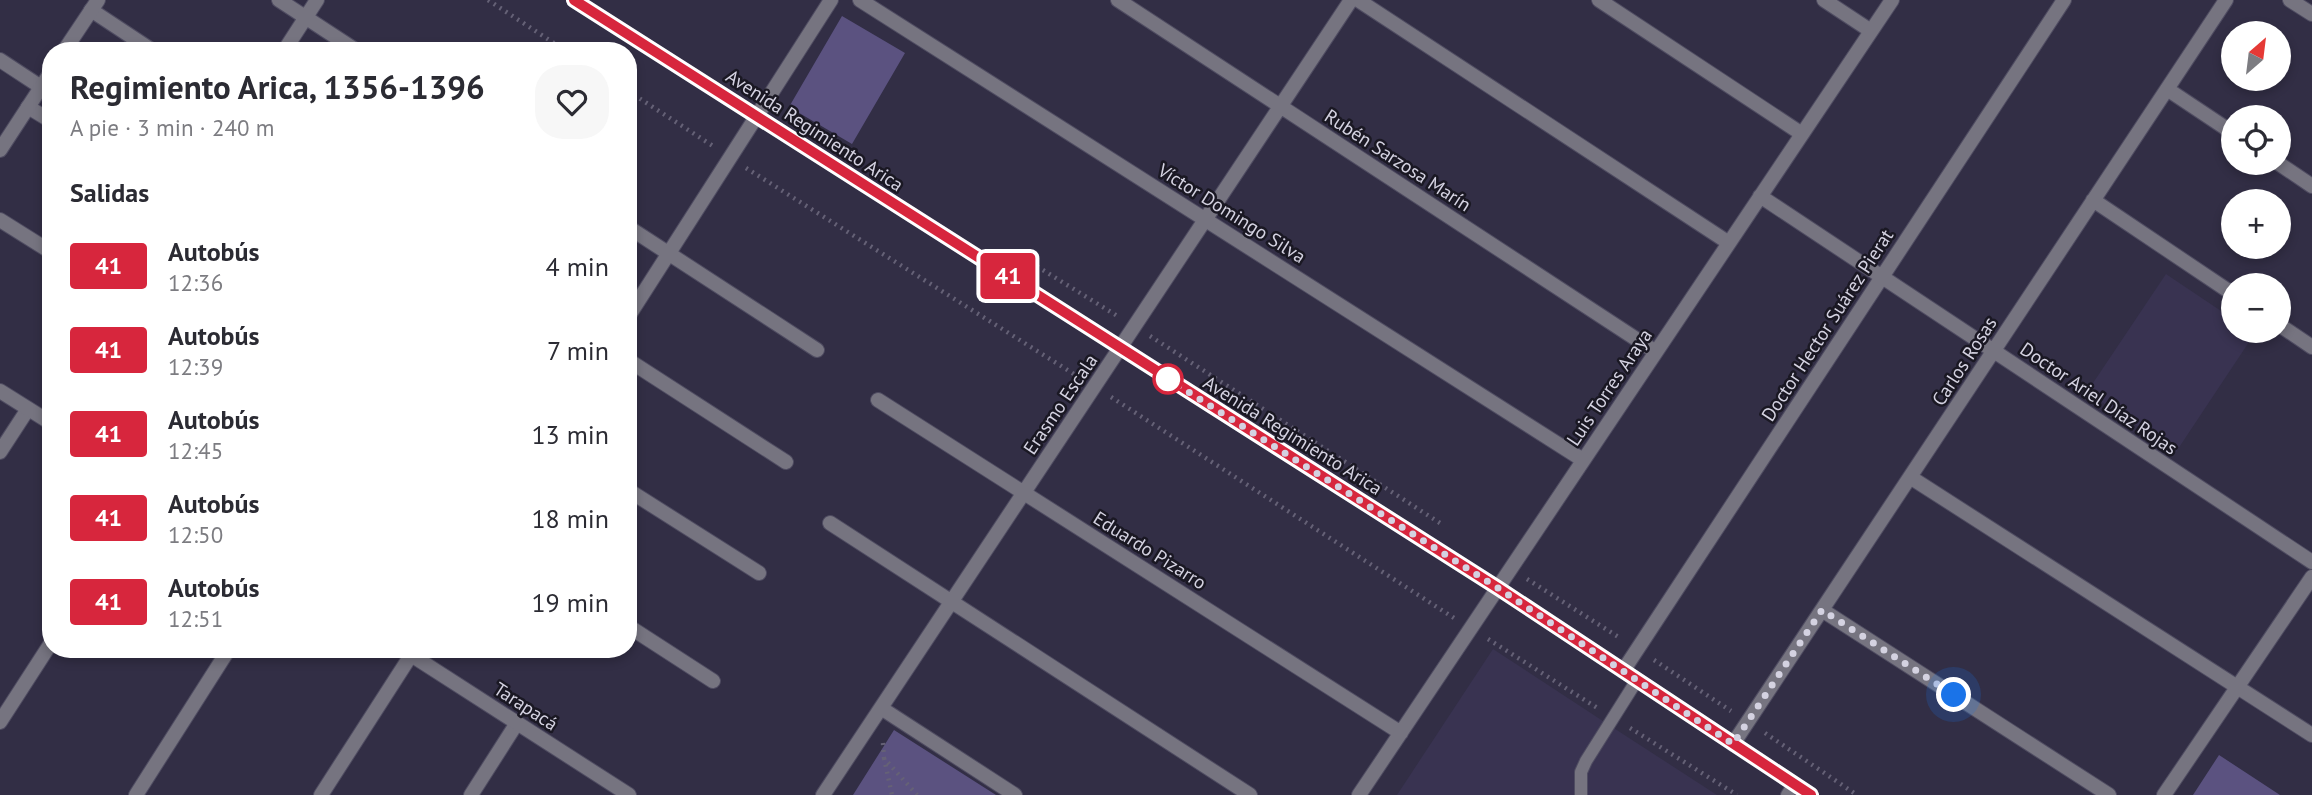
<!DOCTYPE html>
<html lang="es">
<head>
<meta charset="utf-8">
<style>
  :root { --surface:#fff; --page:#f7f7f7; --text:#2b2b33; --muted:#7c7c81 }
  body { margin:0; font-family:"PT Sans",sans-serif; background:var(--page); color:var(--text); height:100vh; display:flex; flex-direction:column; font-size:26px; white-space:nowrap }
  * { box-sizing:border-box; margin:0 }
  p { font-size:23px; color:var(--muted) }
  .icon { flex:none; width:38px; height:38px; fill:none; stroke:currentColor; stroke-width:2; stroke-linecap:round; stroke-linejoin:round }
  .map { position:relative; flex:1; overflow:hidden }
  .drawer { position:absolute; left:42px; top:42px; width:595px; height:616px; display:flex; flex-direction:column; background:var(--surface); border-radius:28px; box-shadow:0 4px 10px #0003 }
  .drawer>* { flex:none }
  .badge { padding:0 14px; border-radius:5px; font-size:24px; line-height:46px }
  .needle { width:46px; rotate:28deg }
  .tools { position:absolute; left:2221px; top:21px; display:grid; gap:14px }
  .tools a { display:grid; place-items:center; width:70px; height:70px; border-radius:50%; background:var(--surface); box-shadow:0 4px 10px #0003; font-size:35px }
  .you { position:absolute; width:35px; height:35px; margin:-18px; border:5px solid #fff; border-radius:50%; background:#1a73e8; box-shadow:0 0 0 10px #1a73e833 }
  .map>.badge { position:absolute; translate:-50% -50%; box-shadow:0 0 0 4px #fff }
  h2 { padding:0 28px; font-size:26px; line-height:63px }
  .round { display:grid; place-items:center; flex:none; width:74px; height:74px; border-radius:28px; background:var(--page) }
  .overview { display:flex; align-items:center; justify-content:space-between; height:119px; padding:0 28px }
  h1 { font-size:33px; font-weight:600; line-height:52px }
  ul { padding:0; list-style:none }
  li { display:flex; align-items:center; gap:21px; height:84px; padding:0 28px }
  li div { flex:1 }
  li b { display:block; font-size:26px }
  li em { font-style:normal }
  li .badge { min-width:77px; font-weight:700; text-align:center }
  .map>svg:first-child { display:block }
  .built { fill:#393351 }
  .green { fill:#5b5280 }
  .lines { fill:none; stroke-linecap:round; stroke-linejoin:round }
  .service-casing { stroke:#4f4c61; stroke-width:14 }
  .minor-casing { stroke:#4f4c61; stroke-width:16 }
  .tertiary-casing { stroke:#4f4c61; stroke-width:16 }
  .path { stroke:#656176; stroke-width:4.5; stroke-dasharray:2 5; stroke-linecap:butt }
  .service { stroke:#767480; stroke-width:12 }
  .minor { stroke:#767480; stroke-width:14 }
  .tertiary { stroke:#767480; stroke-width:14 }
  .line-casing { stroke:#fff; stroke-width:16 }
  .line { stroke:#d7263d; stroke-width:10 }
  .walk { stroke:#d4d2e1; stroke-width:7; stroke-dasharray:0 12.6 }
  .stop-dot { fill:#fff; stroke:#d7263d; stroke-width:3.5 }
  .labels { text-anchor:middle; dominant-baseline:central; stroke-width:5; stroke-linejoin:round; paint-order:stroke }
  .street-label { font-size:19px; fill:#d4d2e1; stroke:#1a1823 }
</style>
</head>
<body>
<div class="map">
<svg width="2312" height="795" viewBox="0 0 2312 795">
  <rect width="100%" height="100%" fill="#322e45"/>
  <path class="built" d="M2166,274L2233,319V331H2251L2255,333L2176,452L2087,392Z
    M1493,649L1609,725L1717,795H1397Z"/>
  <path class="green" d="M842,16L905,53L852,144L789,107Z
    M894,730L996,795H853Z
    M2219,755L2280,795H2193Z"/>
  <g class="lines">
    <g class="service-casing">
      <path id="service" d="M1581,795V772L1586,761L1637,680
        M1787,795L1794,784"/>
    </g>
    <g class="minor-casing">
      <path id="minor" d="M279,0L357,51
        M860,0L1583,460
        M1118,0L1656,352
        M1358,0L1729,243
        M1599,0L1802,134
        M1824,0L1871,31
        M2290,0L2312,14
        M91,10L153,51
        M284,51L317,0
        M0,60L41,87
        M2167,89L2233,133
        M28,107L51,121
        M2278,163L2312,186
        M1760,196L2312,562
        M2093,200L2233,294
        M0,220L51,252
        M628,227L817,350
        M628,317L831,0
        M2278,324L2312,347
        M628,360L786,462
        M878,400L1401,733
        M0,452L28,409
        M1910,477L2312,735
        M628,490L759,573
        M830,523L1250,795
        M1822,610L2109,795
        M628,626L713,681
        M1623,671L2064,0
        M881,708L1015,795
        M0,722L51,643
        M1733,744L2226,0
        M136,795L229,649
        M321,795L415,649
        M471,795L517,723
        M823,795L1351,0
        M1359,795L1892,0
        M2164,795L2312,577"/>
    </g>
    <g class="tertiary-casing">
      <path id="tertiary" d="M574,0L1498,588L1811,795
        M64,51L98,0
        M0,150L51,72
        M0,391L51,423
        M402,649L629,795"/>
    </g>
    <path class="path" d="M488,0L566,51
      M628,91L713,146
      M746,168L1077,376
      M1025,259L1119,317
      M1150,336L1443,525
      M1111,397L1454,618
      M1527,579L1620,638
      M1488,639L1599,709
      M1654,660L1731,711
      M1630,728L1737,795
      M1765,733L1857,795
      M883,743L884,758L917,795
      M884,758L892,795"/>
    <use href="#service" class="service"/>
    <use href="#minor" class="minor"/>
    <use href="#tertiary" class="tertiary"/>
  </g>
  <g class="lines">
    <g class="line-casing">
      <path id="line" d="M574,0L1498,588L1811,795"/>
    </g>
    <use href="#line" class="line"/>
    <path class="walk" d="M1168,379L1498,588L1733,744L1822,610L1954,695"/>
  </g>
  <circle class="stop-dot" cx="1168" cy="379" r="14"/>
  <g class="labels">
    <g class="street-label">
      <text transform="translate(815 130) rotate(33)">Avenida Regimiento Arica</text>
      <text transform="translate(1398 160) rotate(33)">Rubén Sarzosa Marín</text>
      <text transform="translate(1232 213) rotate(32)">Víctor Domingo Silva</text>
      <text transform="translate(1827 325) rotate(-57)">Doctor Hector Suárez Pierat</text>
      <text transform="translate(1964 361) rotate(-57)">Carlos Rosas</text>
      <text transform="translate(1609 387) rotate(-56)">Luis Torres Araya</text>
      <text transform="translate(2099 398) rotate(34)">Doctor Ariel Díaz Rojas</text>
      <text transform="translate(1060 404) rotate(-56)">Erasmo Escala</text>
      <text transform="translate(1293 435) rotate(32)">Avenida Regimiento Arica</text>
      <text transform="translate(1150 550) rotate(32)">Eduardo Pizarro</text>
      <text transform="translate(526 706) rotate(33)">Tarapacá</text>
    </g>
  </g>
</svg>
<div class="tools">
<a><svg class="needle" viewBox="-14 -14 28 28"><path d="M0-13l5 13h-10z" fill="#e53935"/><path d="M0 13l5-13h-10z" fill="#7c7c81"/></svg></a>
<a><svg class="icon" aria-label="locate" viewBox="0 0 24 24"><circle cx="12" cy="12" r="6"/><path d="M12 2v4M12 18v4M2 12h4M18 12h4"/></svg></a>
<a>+</a>
<a>−</a>
</div>
<div class="you" style="left:1954px;top:695px"></div>
<b class="badge" style="left:1008px;top:276px;background:#d7263d;color:#fff">41</b>
<section class="drawer">
<div class="overview"><div><h1>Regimiento Arica, 1356-1396</h1><p>A pie · 3 min · 240 m</p></div><a class="round"><svg class="icon" aria-label="heart" viewBox="0 0 24 24"><path d="M12 20l-8-8c-3-5 5-10 8-4 3-6 11-1 8 4z"/></svg></a></div>
<h2>Salidas</h2>
<ul>
<li><span class="badge" style="background:#d7263d;color:#fff">41</span><div><b>Autobús</b><p>12:36</p></div><em>4 min</em></li>
<li><span class="badge" style="background:#d7263d;color:#fff">41</span><div><b>Autobús</b><p>12:39</p></div><em>7 min</em></li>
<li><span class="badge" style="background:#d7263d;color:#fff">41</span><div><b>Autobús</b><p>12:45</p></div><em>13 min</em></li>
<li><span class="badge" style="background:#d7263d;color:#fff">41</span><div><b>Autobús</b><p>12:50</p></div><em>18 min</em></li>
<li><span class="badge" style="background:#d7263d;color:#fff">41</span><div><b>Autobús</b><p>12:51</p></div><em>19 min</em></li>
</ul>
</section>
</div>
</body>
</html>
